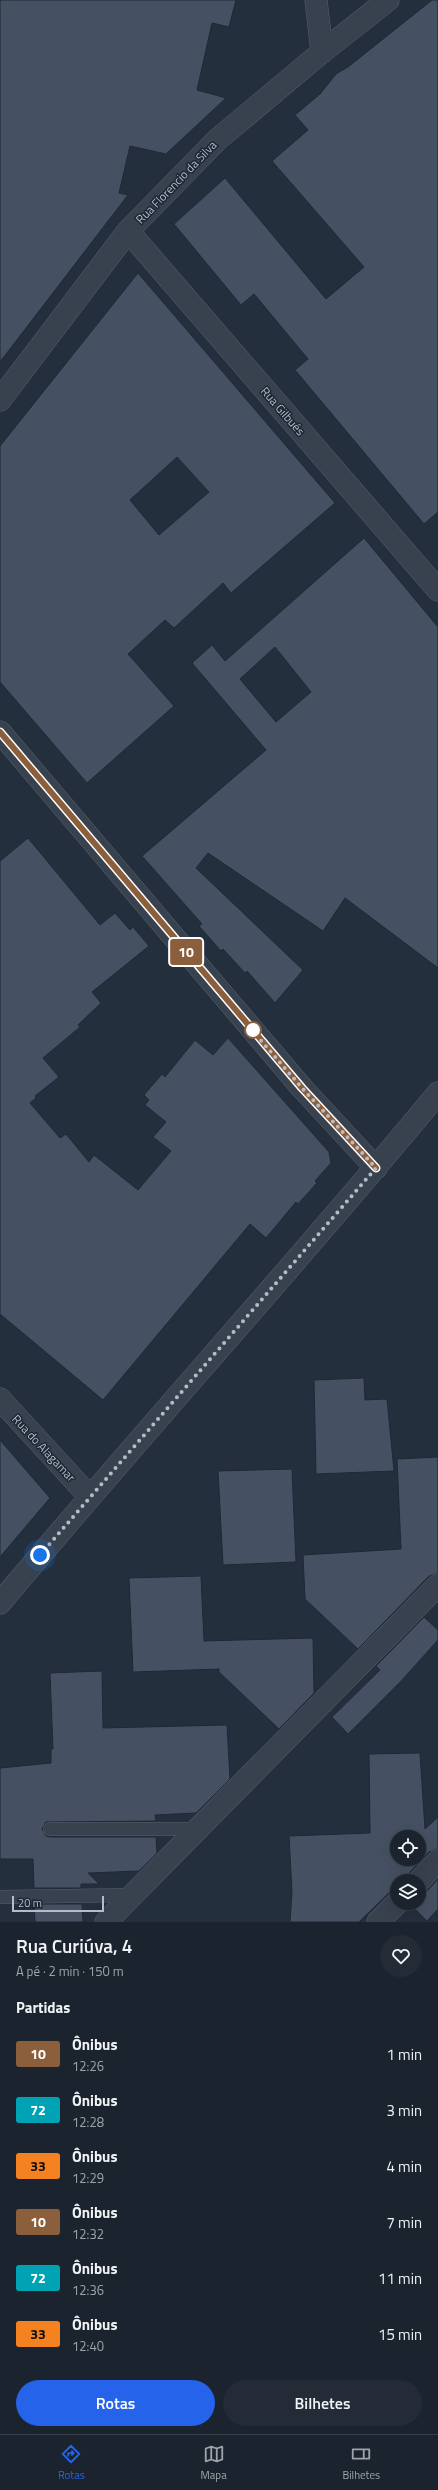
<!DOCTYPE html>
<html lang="pt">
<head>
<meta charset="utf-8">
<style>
  :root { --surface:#1b232e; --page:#242b36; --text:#f1f3f6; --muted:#a0a4aa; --line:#39404a; --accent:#2563eb }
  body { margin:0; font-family:"Titillium Web",sans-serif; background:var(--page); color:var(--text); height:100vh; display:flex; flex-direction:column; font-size:15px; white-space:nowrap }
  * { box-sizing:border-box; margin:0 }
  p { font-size:13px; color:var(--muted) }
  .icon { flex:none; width:22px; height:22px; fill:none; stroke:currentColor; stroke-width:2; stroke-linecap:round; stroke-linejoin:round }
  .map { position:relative; height:1922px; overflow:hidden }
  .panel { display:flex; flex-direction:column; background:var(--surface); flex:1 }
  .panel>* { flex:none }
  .badge { padding:0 8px; border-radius:3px; font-size:14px; line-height:26px }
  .buttons { position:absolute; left:390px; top:1830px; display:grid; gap:8px }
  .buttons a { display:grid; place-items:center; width:36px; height:36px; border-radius:50%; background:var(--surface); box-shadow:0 4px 16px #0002,0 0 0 1px var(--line); font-size:20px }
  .scale { position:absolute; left:12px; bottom:10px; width:92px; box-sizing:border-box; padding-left:4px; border:2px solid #b4bcc9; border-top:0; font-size:11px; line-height:14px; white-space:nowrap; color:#b4bcc9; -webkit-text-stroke:3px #1d2633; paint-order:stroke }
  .you { position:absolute; width:20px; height:20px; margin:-10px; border:3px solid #fff; border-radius:50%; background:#1a73e8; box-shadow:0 0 0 6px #1a73e833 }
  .map>.badge { position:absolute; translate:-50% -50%; box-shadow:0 0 0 2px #fff }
  h2 { padding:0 16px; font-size:15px; line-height:36px }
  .round { display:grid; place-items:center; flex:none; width:42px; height:42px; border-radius:21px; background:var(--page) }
  .headline { display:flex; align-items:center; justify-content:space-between; height:68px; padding:0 16px }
  h1 { font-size:19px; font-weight:600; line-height:30px }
  .button { display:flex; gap:8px; margin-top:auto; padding:8px 16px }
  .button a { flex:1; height:46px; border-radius:24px; background:var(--accent); color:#fff; font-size:16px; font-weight:600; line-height:46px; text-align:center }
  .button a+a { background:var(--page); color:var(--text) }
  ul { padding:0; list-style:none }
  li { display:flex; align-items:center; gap:12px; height:56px; padding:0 16px }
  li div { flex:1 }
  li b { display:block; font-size:15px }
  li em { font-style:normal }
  li .badge { min-width:44px; font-weight:700; text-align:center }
  .menu { display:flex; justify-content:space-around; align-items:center; height:56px; border-top:1px solid var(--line); background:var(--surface); font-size:11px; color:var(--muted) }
  .menu a { display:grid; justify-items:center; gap:2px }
  .menu .active { color:var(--accent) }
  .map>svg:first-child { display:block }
  .building { fill:#455162; stroke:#1f2835; fill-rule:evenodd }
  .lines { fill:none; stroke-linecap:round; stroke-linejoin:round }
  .service-casing { stroke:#565f6c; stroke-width:14 }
  .minor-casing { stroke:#565f6c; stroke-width:23 }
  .service { stroke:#38414e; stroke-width:13 }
  .minor { stroke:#38414e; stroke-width:22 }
  .line-casing { stroke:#fff; stroke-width:9 }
  .line { stroke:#8b5e3c; stroke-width:6 }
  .walk { stroke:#b4bcc9; stroke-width:4; stroke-dasharray:0 7.2 }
  .stop-dot { fill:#fff; stroke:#8b5e3c; stroke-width:2 }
  .labels { text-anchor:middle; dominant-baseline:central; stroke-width:3; stroke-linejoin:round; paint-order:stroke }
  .street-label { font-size:12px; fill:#b4bcc9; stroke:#1d2633 }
</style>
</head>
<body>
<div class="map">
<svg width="438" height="1922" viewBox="0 0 438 1922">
  <rect width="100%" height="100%" fill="#242f3e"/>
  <path class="building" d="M0,0H236L229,27L212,23L197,90L226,98L166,154L130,146L119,193L128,195L0,362Z
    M432,0H438V512L424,524L295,370L308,359L254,294L241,305L174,224L225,178L326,299L364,267L272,161L308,130L295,115L320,94L336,74L348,67Z
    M138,273L335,503L231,593L223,583L174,628L165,620L128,654L174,706L87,783L0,682V446ZM177,457L209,492L159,535L130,500Z
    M364,538L438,627V968L345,898L323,931L208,853L196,868L303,970L275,1003L247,971L245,973L223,949L221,951L199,926L202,924L142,856L266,750L192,663L212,645L225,661ZM275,647L311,692L276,722L240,679Z
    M28,838L100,925L115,913L130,930L133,927L149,946L92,992L101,1003L78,1025L80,1027L43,1058L59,1077L35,1096L36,1098L30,1103L60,1138L66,1134L89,1162L94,1155L138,1190L171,1151L153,1137L166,1122L145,1105L149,1100L144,1095L162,1074L165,1077L195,1040L213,1055L228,1038L329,1152L331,1163L315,1181L317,1183L298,1204L296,1202L266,1238L250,1224L103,1400L0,1314V861Z
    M364,1378L365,1400L387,1399L394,1471L316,1474L314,1380Z
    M0,1440L50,1498L0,1557Z
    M438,1457V1573L429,1576L358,1649L305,1599L303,1555L401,1549L397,1459Z
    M292,1469L296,1562L223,1565L218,1471Z
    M201,1576L204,1641L313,1638L314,1693L279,1729L219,1672V1669L133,1672L129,1578Z
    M424,1617L438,1630V1640L402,1680L348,1734L332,1717L380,1670L376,1666Z
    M102,1671L103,1728L227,1725L230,1779L196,1813L155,1815L156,1821L46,1822L42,1829L46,1836L50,1837H156L157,1853L139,1871L88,1873L99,1884H81V1888H34L33,1859H0V1768L51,1763V1749H53L50,1673Z
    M420,1753L425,1829L438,1817V1849L429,1852L410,1872L407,1881H397V1891L393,1889L359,1922H290L292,1892L289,1836L370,1833L369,1754ZM397,1837H419V1859H397Z
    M438,1879V1909L427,1921L409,1903H419V1893L428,1890Z
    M34,1904H82L83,1922H35Z"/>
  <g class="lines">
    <g class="service-casing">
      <path id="service" d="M50,1829H200
        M0,1897L135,1895"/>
    </g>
    <g class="minor-casing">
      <path id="minor" d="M316,0L322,52
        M128,231L438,590
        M0,400L128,231L218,139L322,52L388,0
        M0,732L302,1088L376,1168
        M0,1399L89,1496
        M0,1603C144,1431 295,1266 438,1093
        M419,1881L438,1861
        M106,1922L438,1585
        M378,1922L397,1903"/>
    </g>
    <use href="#service" class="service"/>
    <use href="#minor" class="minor"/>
  </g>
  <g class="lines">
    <g class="line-casing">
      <path id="line" d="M0,732L302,1088L376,1168"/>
    </g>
    <use href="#line" class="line"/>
    <path class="walk" d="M40,1555L376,1168L302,1088L251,1029L253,1030"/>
  </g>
  <circle class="stop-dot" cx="253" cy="1030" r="8"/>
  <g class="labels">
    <g class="street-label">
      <text transform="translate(176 182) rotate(-46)">Rua Florencio da Silva</text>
      <text transform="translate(283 411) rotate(49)">Rua Gilbués</text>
      <text transform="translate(44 1448) rotate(47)">Rua do Alagamar</text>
    </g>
  </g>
</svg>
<div class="buttons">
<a><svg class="icon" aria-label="locate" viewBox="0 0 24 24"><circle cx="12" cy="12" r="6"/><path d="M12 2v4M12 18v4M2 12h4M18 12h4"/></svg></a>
<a><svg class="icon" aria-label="layers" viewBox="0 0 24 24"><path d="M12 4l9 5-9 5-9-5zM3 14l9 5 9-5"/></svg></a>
</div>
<div class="scale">20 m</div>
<div class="you" style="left:40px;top:1555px"></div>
<b class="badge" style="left:186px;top:952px;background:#8b5e3c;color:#fff">10</b>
</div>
<section class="panel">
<div class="headline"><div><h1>Rua Curiúva, 4</h1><p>A pé · 2 min · 150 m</p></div><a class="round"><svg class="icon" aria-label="heart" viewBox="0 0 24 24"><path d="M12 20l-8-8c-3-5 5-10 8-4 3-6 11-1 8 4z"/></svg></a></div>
<h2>Partidas</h2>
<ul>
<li><span class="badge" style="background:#8b5e3c;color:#fff">10</span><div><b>Ônibus</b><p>12:26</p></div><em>1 min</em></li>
<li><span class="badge" style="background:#00a3b4;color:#fff">72</span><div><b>Ônibus</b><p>12:28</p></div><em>3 min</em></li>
<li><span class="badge" style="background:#f58220;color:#111">33</span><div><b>Ônibus</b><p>12:29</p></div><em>4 min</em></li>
<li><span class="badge" style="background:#8b5e3c;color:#fff">10</span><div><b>Ônibus</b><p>12:32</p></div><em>7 min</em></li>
<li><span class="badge" style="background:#00a3b4;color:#fff">72</span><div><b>Ônibus</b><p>12:36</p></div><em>11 min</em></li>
<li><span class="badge" style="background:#f58220;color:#111">33</span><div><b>Ônibus</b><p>12:40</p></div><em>15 min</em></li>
</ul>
<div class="button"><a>Rotas</a><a>Bilhetes</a></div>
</section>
<nav class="menu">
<a class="active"><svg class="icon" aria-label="directions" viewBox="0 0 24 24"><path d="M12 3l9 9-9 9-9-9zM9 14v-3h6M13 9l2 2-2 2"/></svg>Rotas</a>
<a><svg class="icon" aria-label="map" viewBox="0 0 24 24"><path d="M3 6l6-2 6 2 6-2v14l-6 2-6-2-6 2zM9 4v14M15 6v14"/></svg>Mapa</a>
<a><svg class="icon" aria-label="tickets" viewBox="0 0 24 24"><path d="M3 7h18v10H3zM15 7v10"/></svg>Bilhetes</a>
</nav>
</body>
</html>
